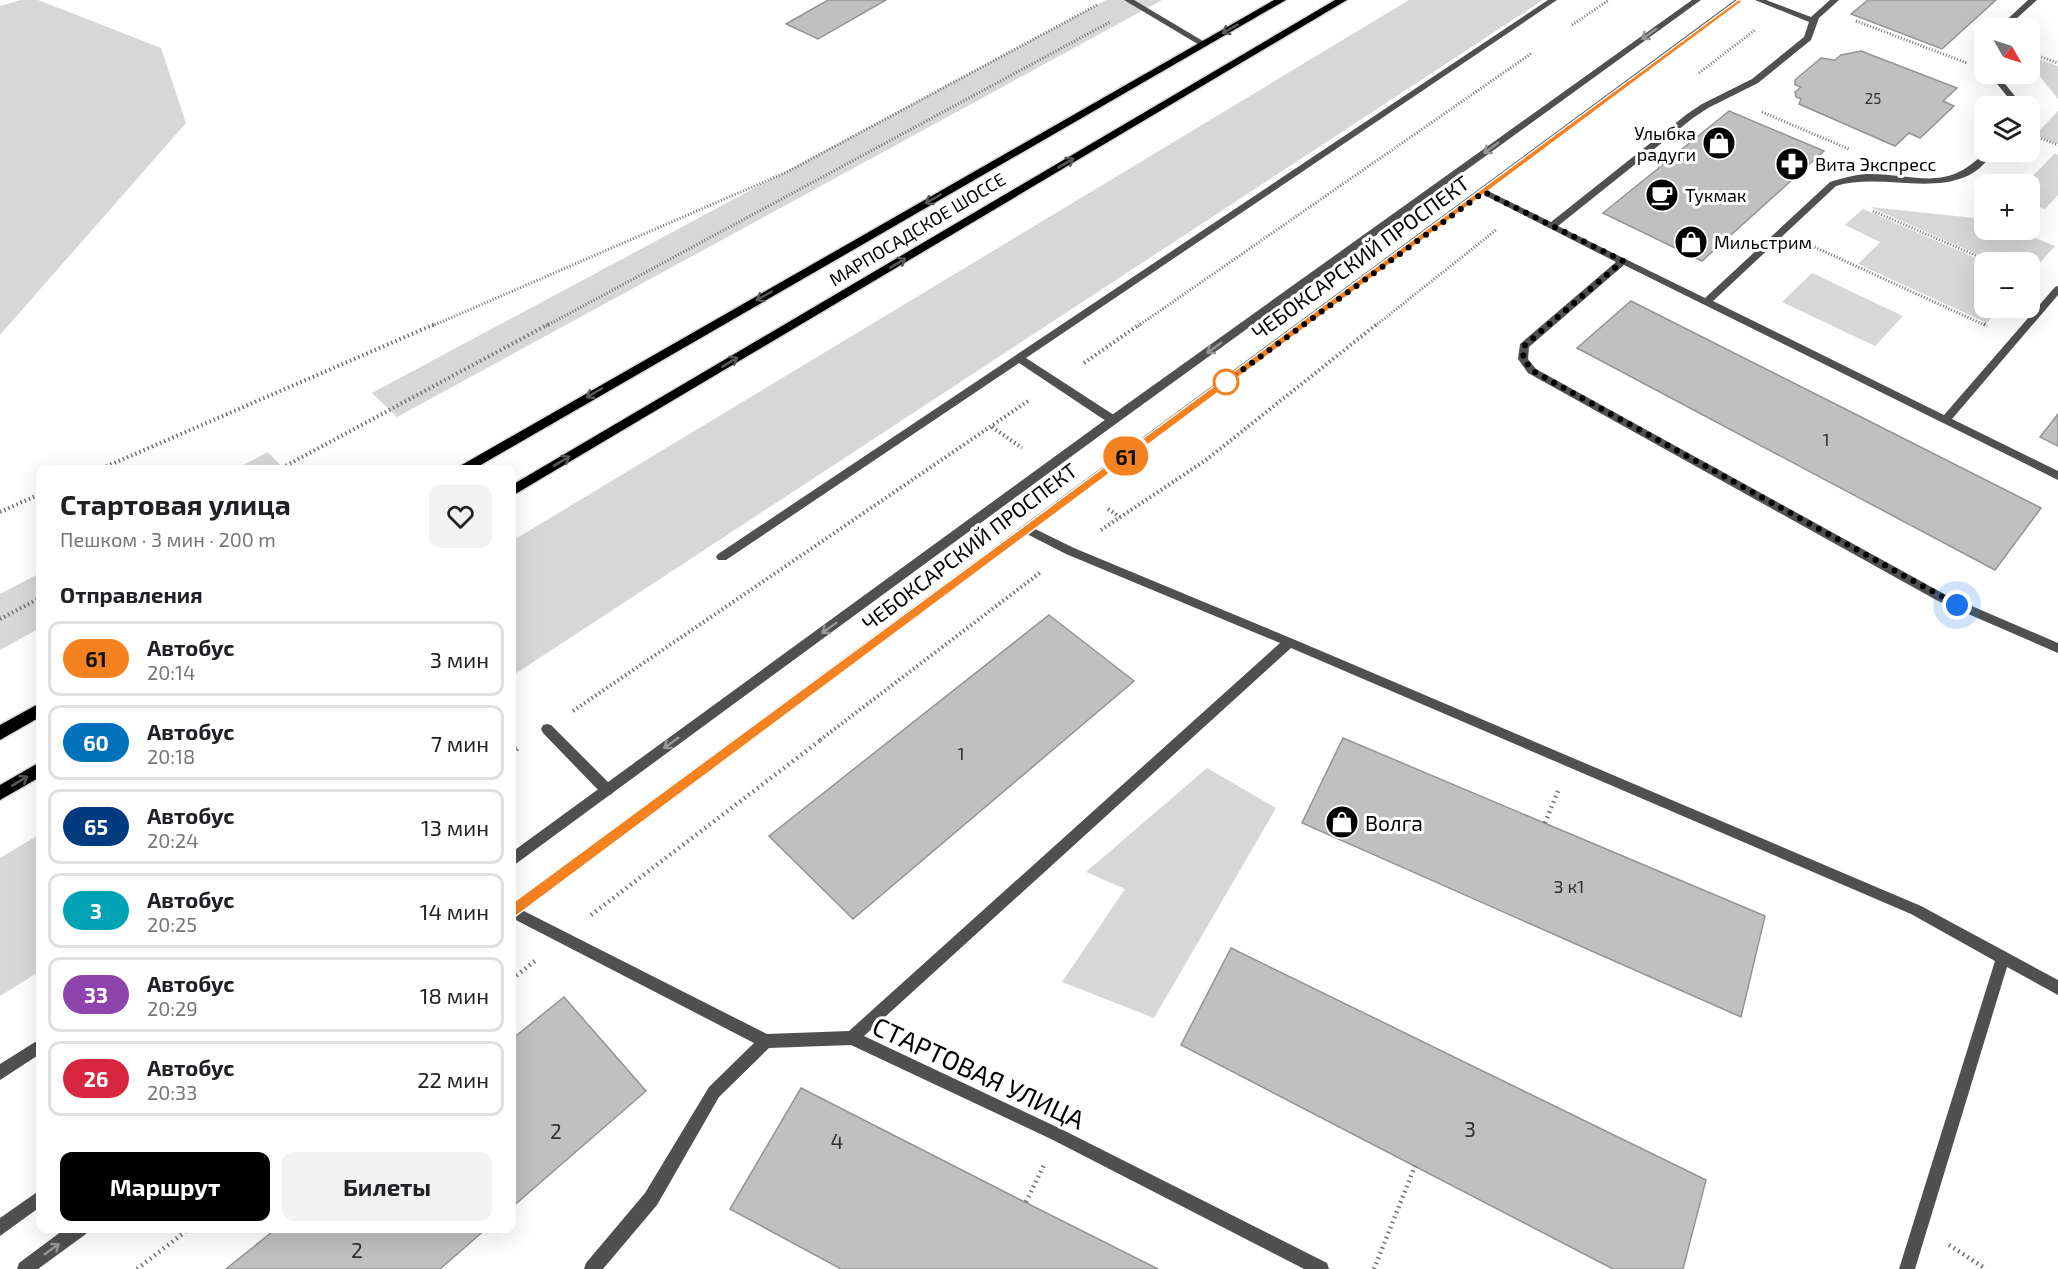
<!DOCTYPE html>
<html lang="ru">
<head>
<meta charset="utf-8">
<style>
  :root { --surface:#fff; --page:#f2f2f2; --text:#202124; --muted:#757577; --line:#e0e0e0; --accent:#000 }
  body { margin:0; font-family:"Exo 2",sans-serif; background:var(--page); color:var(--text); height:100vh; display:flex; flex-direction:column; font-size:22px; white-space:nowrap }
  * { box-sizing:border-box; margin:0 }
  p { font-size:20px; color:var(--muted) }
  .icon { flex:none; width:33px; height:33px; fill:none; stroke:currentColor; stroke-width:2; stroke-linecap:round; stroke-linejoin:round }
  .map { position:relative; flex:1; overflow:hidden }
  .drawer { position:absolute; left:36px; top:465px; width:480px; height:768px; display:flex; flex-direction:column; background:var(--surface); border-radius:12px; box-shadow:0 6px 24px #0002 }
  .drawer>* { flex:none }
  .badge { padding:0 12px; border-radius:20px; font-size:21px; line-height:39px }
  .needle { width:39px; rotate:129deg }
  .buttons { position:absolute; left:1974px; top:18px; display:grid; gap:12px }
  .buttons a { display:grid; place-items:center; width:66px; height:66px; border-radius:12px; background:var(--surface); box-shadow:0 6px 24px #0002; font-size:30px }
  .you { position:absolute; width:30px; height:30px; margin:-15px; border:4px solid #fff; border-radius:50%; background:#1a73e8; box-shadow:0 0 0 9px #1a73e833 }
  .map>.badge { position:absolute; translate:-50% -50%; box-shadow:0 0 0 3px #fff }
  h2 { padding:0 24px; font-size:22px; line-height:54px }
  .round { display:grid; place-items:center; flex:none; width:63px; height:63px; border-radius:12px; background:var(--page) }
  .head { display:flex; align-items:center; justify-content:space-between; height:102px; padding:0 24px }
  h1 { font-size:28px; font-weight:700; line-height:45px }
  .primary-button { display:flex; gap:12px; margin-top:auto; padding:12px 24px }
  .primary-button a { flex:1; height:69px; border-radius:12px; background:var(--accent); color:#fff; font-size:24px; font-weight:700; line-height:69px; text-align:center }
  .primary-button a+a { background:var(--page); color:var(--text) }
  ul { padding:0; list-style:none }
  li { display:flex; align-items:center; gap:18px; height:75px; margin:0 12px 9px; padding:0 12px; border:3px solid var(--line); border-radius:12px }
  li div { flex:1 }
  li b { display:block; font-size:22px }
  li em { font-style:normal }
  li .badge { min-width:66px; font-weight:700; text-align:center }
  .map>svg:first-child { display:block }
  .green { fill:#d7d7d7 }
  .building { fill:#c0c0c0; stroke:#949494; stroke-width:1.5 }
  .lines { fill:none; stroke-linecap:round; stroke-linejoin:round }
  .primary-casing { stroke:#dbdbdb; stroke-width:3 }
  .path-far2 { stroke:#727272; stroke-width:3; stroke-dasharray:1 2; stroke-linecap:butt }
  .path-far1 { stroke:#727272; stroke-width:4; stroke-dasharray:1.5 3; stroke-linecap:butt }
  .path { stroke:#727272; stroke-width:4.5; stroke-dasharray:1.5 4; stroke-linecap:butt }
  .service { fill:#505050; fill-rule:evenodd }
  .minor { fill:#505050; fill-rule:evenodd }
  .tertiary { fill:#505050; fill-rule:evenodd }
  .primary { fill:#000; fill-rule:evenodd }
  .oneway { stroke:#595959 }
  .oneway2 { stroke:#969696 }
  .line { fill:#f58220; stroke:#fff; stroke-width:1.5 }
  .walk { stroke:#000; stroke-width:6; stroke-dasharray:0 10.8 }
  .stop-dot { fill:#fff; stroke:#f58220; stroke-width:3 }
  .labels { text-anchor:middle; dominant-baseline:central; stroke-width:6; stroke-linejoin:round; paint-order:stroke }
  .far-number-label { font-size:15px; fill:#303030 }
  .far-poi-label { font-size:18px; fill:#000; stroke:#fff; text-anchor:start }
  .far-street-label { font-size:18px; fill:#000; stroke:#fff }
  .number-label { font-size:18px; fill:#303030 }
  .street-label { font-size:21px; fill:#000; stroke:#fff }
  .poi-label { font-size:21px; fill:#000; stroke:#fff; text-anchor:start }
  .near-number-label { font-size:21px; fill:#303030 }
  .near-street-label { font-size:26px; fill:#000; stroke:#fff }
</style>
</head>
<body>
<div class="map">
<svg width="2058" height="1269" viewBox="0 0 2058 1269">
  <rect width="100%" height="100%" fill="#fff"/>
  <path class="green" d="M21,0H38L161,48L186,123L0,335V6Z
    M1106,0H1162L397,417L372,393Z
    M1409,0H1543L512,676V541Z
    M2030,56L2058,66V99L2030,64Z
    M2058,111V144L2035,135Z
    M2055,153L2058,155V195L2045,209L2030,203V184H2025Z
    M1870,207L1984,219V230H2016L2055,246L2030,274V262H1995Z
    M1863,209L1985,262L1984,308H2000L1987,323L1858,264L1880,242L1845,225Z
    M1812,273L1903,316L1875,346L1782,302Z
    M268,452L284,469H236Z
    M40,573V628L0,650V594Z
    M1207,768L1276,808L1154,1018L1062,982L1125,889L1086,872Z
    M40,834V971L0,996V858Z"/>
  <path class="building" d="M828,0H886L818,39L786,24Z
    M1868,0H1996L1942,49L1851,14Z
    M1861,51L1957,88L1943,101L1954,106L1920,138L1909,133L1895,146L1799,104L1801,99L1796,97L1795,92L1801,87L1795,85V80L1821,58L1835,60L1841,55Z
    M1729,111L1824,151L1702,261L1603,213Z
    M1631,301L1863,418L2041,508L1995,570L1577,348Z
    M2058,414V446L2040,437Z
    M1049,615L1134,681L853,919L769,836Z
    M1343,738L1765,916L1741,1017L1302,823Z
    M1231,948L1706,1180L1683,1269H1613L1181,1045Z
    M564,997L646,1091L512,1207V1039Z
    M801,1088L1003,1191L1158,1269H841L730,1209Z
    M277,1228H487L440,1269H226Z"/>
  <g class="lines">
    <g class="primary-casing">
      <path id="primary" d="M1274,0H1286L472,470H453Z
        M1335,0H1347L512,496V485Z
        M40,703V717L0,740V725Z
        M40,762V777L0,800V785Z"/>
    </g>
    <path class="path-far2" d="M1856,21L1967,63
      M1572,25L1609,0
      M2030,53L2058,63
      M1699,73L1755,30
      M1762,112L1849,149
      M2030,134L2058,145
      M1873,211L1991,262
      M1812,246L1987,326
      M432,326L789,171L1097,5
      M546,326L1110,22
      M1138,326L1532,53
      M1375,326L1496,230"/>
    <path class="path-far1" d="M1984,324L1988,326
      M1084,363L1140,324
      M992,427L1022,448
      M98,470L435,324
      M278,470L549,324
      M1108,509L1120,517
      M0,512L40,494
      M1101,530L1206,460L1377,324
      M0,619L40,598
      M573,711L1028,401
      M820,740L1041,572"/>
    <path class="path" d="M512,753L520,747
      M1545,823L1558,791
      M591,915L822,739
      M512,979L535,961
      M1026,1202L1044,1165
      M1949,1245L1986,1269
      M137,1269L190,1228
      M1374,1269L1415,1166"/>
    <path class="service" d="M1548,0H1557L1026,358L1117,417L1118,420L1117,423H1109L1019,363L726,560H718L716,557L718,554Z
      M1755,0H1766L1811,17L1830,0H1839L1819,18L1811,40L1758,83L1708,108L1693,118L1558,226L1705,298L1830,182C1842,178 1854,175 1866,174C1916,173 1945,194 1985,152H1993C1960,207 1887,170 1836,186L1713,301L1944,415L2055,287L2058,286V295L1952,419L2058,471V480L1624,265L1529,347L1528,359L1536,369L1946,595L2058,643V653L1938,601L1528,373L1518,359L1520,344L1616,262L1478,192L1480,190H1486L1551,222L1687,114L1702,104L1752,79L1804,37L1809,22Z
      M2028,0H2037L2006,28H1998Z
      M1989,74H1997L2023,106H2015Z
      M1027,525L1074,548L1293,639L1921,906L2058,980V995L2007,967L1915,1269H1899L1995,961L1911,914L1291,648L864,1036L1063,1130L1327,1263L1329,1269H1304L1053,1140L851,1045L769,1048L719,1097L657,1205L603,1269H584L586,1263L645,1193L709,1087L754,1043L512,918V905L767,1034L849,1031L1280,643L1066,554L1023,532L1021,529Z
      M547,724L551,725L612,786L614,790L612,794L607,796L602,794L543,733L541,729L543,725Z
      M40,1039V1054L0,1080V1064Z"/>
    <path class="minor" d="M1124,0H1134L1208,44L1201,46Z"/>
    <path class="tertiary" d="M1692,0H1701L1117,423L517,863L512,865V852L1109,417Z
      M1735,0H1744L517,915L512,917V903Z
      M40,1190V1207L0,1236V1218Z
      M66,1228H88L86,1234L38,1269H17L19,1263Z"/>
    <use href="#primary" class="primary"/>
  </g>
  <defs><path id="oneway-shaft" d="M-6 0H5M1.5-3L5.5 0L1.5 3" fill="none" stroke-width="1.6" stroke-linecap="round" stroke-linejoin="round" transform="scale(1.5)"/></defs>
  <g class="oneway">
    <use href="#oneway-shaft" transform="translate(1230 29) rotate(150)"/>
    <use href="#oneway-shaft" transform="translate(1066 163) rotate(-31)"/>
    <use href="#oneway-shaft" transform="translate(933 199) rotate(150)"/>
    <use href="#oneway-shaft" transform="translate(898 263) rotate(-31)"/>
    <use href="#oneway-shaft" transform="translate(764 296) rotate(150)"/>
    <use href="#oneway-shaft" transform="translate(730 362) rotate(-31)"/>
    <use href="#oneway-shaft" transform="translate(594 393) rotate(150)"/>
    <use href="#oneway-shaft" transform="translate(562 461) rotate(-31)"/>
    <use href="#oneway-shaft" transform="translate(20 781) rotate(-31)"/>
  </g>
  <g class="oneway2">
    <use href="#oneway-shaft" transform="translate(1649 34) rotate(144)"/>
    <use href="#oneway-shaft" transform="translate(1491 148) rotate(144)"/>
    <use href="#oneway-shaft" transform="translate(1214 348) rotate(144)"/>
    <use href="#oneway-shaft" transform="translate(829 628) rotate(144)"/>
    <use href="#oneway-shaft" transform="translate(671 743) rotate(144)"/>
    <use href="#oneway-shaft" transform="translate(52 1249) rotate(-36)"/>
  </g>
  <path class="line" d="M1738,0H1744L516,916H507L505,911L507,907Z"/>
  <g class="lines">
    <path class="walk" d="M1226,382L1484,192L1623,261L1524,346L1523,359L1533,371L1957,605"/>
  </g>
  <defs>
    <g id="shop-disc" transform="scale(1.725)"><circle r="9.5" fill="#000" stroke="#fff"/><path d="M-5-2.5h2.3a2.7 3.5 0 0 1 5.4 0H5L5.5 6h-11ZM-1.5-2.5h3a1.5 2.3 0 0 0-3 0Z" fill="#fff"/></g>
    <g id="pharmacy-disc" transform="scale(1.725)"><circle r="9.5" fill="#000" stroke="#fff"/><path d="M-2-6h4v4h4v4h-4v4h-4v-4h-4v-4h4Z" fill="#fff"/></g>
    <g id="cafe-disc" transform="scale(1.725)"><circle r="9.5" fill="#000" stroke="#fff"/><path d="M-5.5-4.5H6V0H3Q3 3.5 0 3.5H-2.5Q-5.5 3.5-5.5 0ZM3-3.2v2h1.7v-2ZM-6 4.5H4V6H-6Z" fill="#fff"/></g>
  </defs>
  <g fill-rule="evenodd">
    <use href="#shop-disc" x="1719" y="143"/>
    <use href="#pharmacy-disc" x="1792" y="164"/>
    <use href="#cafe-disc" x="1662" y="195"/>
    <use href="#shop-disc" x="1691" y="242"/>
    <use href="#shop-disc" x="1342" y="822"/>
  </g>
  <circle class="stop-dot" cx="1226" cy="382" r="12"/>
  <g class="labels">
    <g class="far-number-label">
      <text x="1873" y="98">25</text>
    </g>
    <g class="far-poi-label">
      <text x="1696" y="133" text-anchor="end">Улыбка<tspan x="1696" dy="21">радуги</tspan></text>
      <text x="1815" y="164">Вита Экспресс</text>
      <text x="1685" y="195">Тукмак</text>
      <text x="1714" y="242">Мильстрим</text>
    </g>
    <g class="far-street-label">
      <text transform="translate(917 229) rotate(-31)">МАРПОСАДСКОЕ ШОССЕ</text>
    </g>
    <g class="number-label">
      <text x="1826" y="439">1</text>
      <text x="961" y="753">1</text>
      <text x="1569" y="886">3 к1</text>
    </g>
    <g class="street-label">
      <text transform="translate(1360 257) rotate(-36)">ЧЕБОКСАРСКИЙ ПРОСПЕКТ</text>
      <text transform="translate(969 546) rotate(-37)">ЧЕБОКСАРСКИЙ ПРОСПЕКТ</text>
    </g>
    <g class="poi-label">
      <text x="1365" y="822">Волга</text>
    </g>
    <g class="near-number-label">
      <text x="1470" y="1128">3</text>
      <text x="556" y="1130">2</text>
      <text x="837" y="1140">4</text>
      <text x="357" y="1249">2</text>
    </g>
    <g class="near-street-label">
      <text transform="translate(979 1072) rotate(25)">СТАРТОВАЯ УЛИЦА</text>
    </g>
  </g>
</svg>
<div class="buttons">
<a><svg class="needle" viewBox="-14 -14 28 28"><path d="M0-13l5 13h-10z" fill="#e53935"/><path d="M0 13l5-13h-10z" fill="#757577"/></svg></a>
<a><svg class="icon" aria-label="layers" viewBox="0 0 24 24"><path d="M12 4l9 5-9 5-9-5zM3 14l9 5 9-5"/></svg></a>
<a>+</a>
<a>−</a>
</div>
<div class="you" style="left:1957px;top:605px"></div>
<b class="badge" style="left:1126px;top:456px;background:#f58220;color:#111">61</b>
<section class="drawer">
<div class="head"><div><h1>Стартовая улица</h1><p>Пешком · 3 мин · 200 m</p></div><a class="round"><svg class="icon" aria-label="heart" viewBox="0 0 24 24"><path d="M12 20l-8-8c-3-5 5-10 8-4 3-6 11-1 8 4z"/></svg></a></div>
<h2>Отправления</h2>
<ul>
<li><span class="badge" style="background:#f58220;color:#111">61</span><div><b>Автобус</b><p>20:14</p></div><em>3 мин</em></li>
<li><span class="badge" style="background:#0072bc;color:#fff">60</span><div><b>Автобус</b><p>20:18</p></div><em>7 мин</em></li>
<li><span class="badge" style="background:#003b80;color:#fff">65</span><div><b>Автобус</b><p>20:24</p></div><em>13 мин</em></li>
<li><span class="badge" style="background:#00a3b4;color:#fff">3</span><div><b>Автобус</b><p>20:25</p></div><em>14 мин</em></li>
<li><span class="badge" style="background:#8e44ad;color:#fff">33</span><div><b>Автобус</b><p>20:29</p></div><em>18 мин</em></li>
<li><span class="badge" style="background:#d7263d;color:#fff">26</span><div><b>Автобус</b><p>20:33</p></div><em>22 мин</em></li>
</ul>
<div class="primary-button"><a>Маршрут</a><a>Билеты</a></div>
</section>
</div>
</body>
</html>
